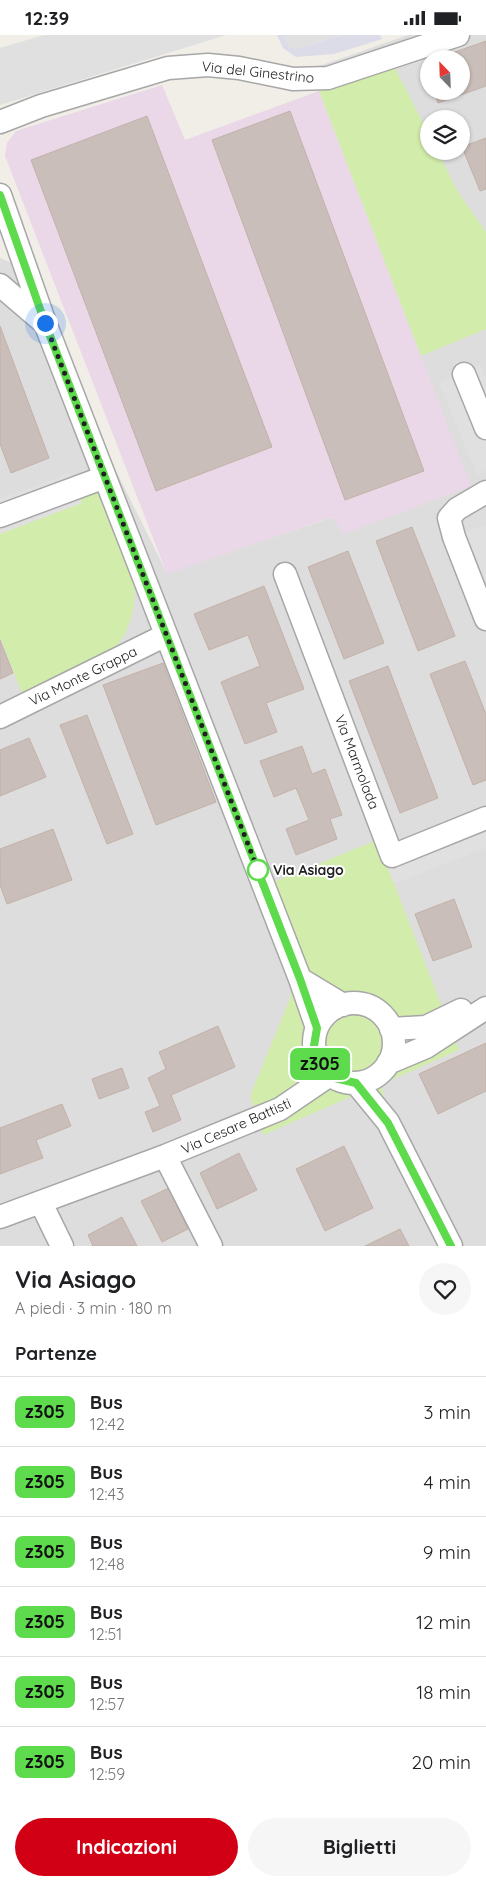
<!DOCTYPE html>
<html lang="it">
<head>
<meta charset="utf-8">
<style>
  :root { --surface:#fff; --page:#f6f6f6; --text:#202124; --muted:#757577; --line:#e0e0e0; --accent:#d10015 }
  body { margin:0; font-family:Quicksand,sans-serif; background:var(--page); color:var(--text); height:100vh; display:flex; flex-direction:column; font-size:19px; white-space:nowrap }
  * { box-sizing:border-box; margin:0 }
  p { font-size:16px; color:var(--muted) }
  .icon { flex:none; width:28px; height:28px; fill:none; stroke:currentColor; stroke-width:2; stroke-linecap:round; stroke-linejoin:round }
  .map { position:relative; height:1211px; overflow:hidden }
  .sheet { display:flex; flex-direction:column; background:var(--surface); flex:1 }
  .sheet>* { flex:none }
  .badge { padding:0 10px; border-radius:8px; font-size:18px; line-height:32px }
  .needle { width:32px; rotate:337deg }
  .controls { position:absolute; left:420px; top:15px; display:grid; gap:10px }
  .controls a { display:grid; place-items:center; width:50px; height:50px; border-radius:50%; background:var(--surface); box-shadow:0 1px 4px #0004; font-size:25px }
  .you { position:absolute; width:25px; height:25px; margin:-12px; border:4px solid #fff; border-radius:50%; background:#1a73e8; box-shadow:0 0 0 8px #1a73e833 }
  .map>.badge { position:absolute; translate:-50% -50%; box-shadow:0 0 0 2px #fff }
  h2 { padding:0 15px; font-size:19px; line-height:45px }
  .round { display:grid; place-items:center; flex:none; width:52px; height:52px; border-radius:26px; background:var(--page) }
  .head { display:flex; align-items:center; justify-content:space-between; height:85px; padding:0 15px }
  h1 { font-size:24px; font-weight:700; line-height:38px }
  .cta { display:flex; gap:10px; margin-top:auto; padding:10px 15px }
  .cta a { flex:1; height:58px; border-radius:30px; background:var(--accent); color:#fff; font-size:20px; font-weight:700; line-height:58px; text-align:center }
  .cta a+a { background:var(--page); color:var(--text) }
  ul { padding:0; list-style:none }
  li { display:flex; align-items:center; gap:15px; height:70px; padding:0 15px; border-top:1px solid var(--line) }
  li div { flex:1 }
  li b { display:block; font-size:19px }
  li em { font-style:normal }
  li .badge { min-width:55px; font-weight:700; text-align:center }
  .status { display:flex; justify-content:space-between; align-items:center; height:35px; padding:0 25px; background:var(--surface); direction:ltr }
  .status svg { height:14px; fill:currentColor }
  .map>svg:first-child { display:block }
  .residential { fill:#dedddd; fill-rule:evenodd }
  .industrial { fill:#ead8e9 }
  .grass { fill:#d2edab }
  .parking { fill:#e0e0e0 }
  .plaza { fill:#dbdce7 }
  .building { fill:#c9beb9; stroke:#c4b1a8 }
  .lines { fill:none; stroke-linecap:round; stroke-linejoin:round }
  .minor-casing { stroke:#a7a7a7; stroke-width:25 }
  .minor { stroke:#fff; stroke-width:22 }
  .line-casing { stroke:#fff; stroke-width:11 }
  .line { stroke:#5edb4d; stroke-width:8 }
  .walk { stroke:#202020; stroke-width:5; stroke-dasharray:0 9 }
  .stop-dot { fill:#fff; stroke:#5edb4d; stroke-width:2.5 }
  .labels { text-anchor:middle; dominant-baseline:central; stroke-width:4; stroke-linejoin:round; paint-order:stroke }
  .street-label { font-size:14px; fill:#202020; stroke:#fff }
  .stop-label { font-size:14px; font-weight:bold; fill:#202020; stroke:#fff; text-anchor:start }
</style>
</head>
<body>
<div class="status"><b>12:39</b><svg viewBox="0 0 49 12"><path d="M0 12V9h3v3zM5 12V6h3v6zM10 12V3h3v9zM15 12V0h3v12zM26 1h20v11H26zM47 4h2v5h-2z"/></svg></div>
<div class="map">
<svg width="486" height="1211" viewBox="0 0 486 1211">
  <rect width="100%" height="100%" fill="#f1ede7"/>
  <path class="residential" d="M408,0H486V1211H0V223L12,228L167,538L336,481L470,451L311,34ZM429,24H461V56H429ZM429,84H461V116H429Z"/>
  <path class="industrial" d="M162,50L185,105L319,56L471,451L344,499L332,482L167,539L5,121L7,108L16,96Z"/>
  <path class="grass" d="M393,29L429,100V116H437L458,157L486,197V294L421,321L319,56Z
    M95,451C107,480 126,517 133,546C139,571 127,608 105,621C80,637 50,648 23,661L0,602V489Z
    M377,805L459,1015L382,1049L387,1086L364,1056L263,1100L250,1061L290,964L294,930L264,851Z"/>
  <path class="parking" d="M44,0H226L0,70V13Z
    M284,0H343L297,14L290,12Z
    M480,330L486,345V435L477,440L439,348Z
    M70,438L82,468L0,499V464Z
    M485,490L486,492V584L454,502Z
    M486,784V813L394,849L384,824Z"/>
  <path class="plaza" d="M277,0H284L290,12L297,14L343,0H380L382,4L334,19L296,22L283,13Z"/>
  <path class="building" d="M486,6V51L438,68L434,56H461V24H435Z
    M290,76L424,436L345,465L212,105Z
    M147,81L272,412L156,456L31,125Z
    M486,103V154L480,156L462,112Z
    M0,291L49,423L11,438L0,409Z
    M412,492L455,601L418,616L376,506Z
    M348,516L384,608L344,624L308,532Z
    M264,551L304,654L266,668L277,697L245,709L221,647L260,631L248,600L209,615L194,579Z
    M0,605L13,638L0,644Z
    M465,626L486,679V745L473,750L430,639Z
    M163,628L216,767L156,790L103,650Z
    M388,631L438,763L400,778L349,646Z
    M87,680L133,799L107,809L60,690Z
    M29,703L46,742L0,761V715Z
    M302,711L312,739L325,734L342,780L330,784L337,804L296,820L286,794L309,785L296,753L274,762L260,726Z
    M53,794L72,845L7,869L0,850V814Z
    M454,864L472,912L433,926L415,879Z
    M218,991L235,1032L171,1060L181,1085L153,1097L145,1077L160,1071L148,1043L166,1034L159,1017Z
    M486,1008V1056L438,1079L419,1039Z
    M122,1033L129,1053L99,1064L92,1044Z
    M62,1069L71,1091L36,1105L43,1123L0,1139V1093Z
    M344,1111L373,1173L325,1196L296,1134Z
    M239,1118L257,1155L217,1174L200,1138Z
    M169,1153L188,1194L162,1207L141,1166Z
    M122,1182L137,1211H93L88,1200Z
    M400,1194L409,1211H365Z"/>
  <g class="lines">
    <g class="minor-casing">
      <path id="minor" d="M0,87L41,71L168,33L208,30L239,33L293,44L328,43L458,0
        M0,160L45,288L300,944L317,993
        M0,250L42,286
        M464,339L486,393
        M486,457L457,474L449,483L454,502L486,584
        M0,481L105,442
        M285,539L392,821L486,783
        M0,682L166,600
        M300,944L343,970
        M314 1008a40 40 0 1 1 80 0a40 40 0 1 1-80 0Z
        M391,994L426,992L461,975
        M388,1028L426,1012L486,973
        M356,1048L388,1087L451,1211
        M165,1121L211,1211
        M41,1168L62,1211
        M0,1182L165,1121L280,1074L330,1040"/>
    </g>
    <use href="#minor" class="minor"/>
  </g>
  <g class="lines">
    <g class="line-casing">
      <path id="line" d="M0,160L45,288L300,944L317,993L314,1011L320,1029L335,1043L356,1048L388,1088L451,1211"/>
    </g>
    <use href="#line" class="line"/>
    <path class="walk" d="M45,288L258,835"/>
  </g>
  <circle class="stop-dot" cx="258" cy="835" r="10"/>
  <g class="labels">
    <g class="street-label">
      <text transform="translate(258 37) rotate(6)">Via del Ginestrino</text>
      <text transform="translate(83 641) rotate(-26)">Via Monte Grappa</text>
      <text transform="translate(357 727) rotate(69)">Via Marmolada</text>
      <text transform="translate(236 1091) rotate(-24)">Via Cesare Battisti</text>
    </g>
    <g class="stop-label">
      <text x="273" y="835">Via Asiago</text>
    </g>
  </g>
</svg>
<div class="controls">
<a><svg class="needle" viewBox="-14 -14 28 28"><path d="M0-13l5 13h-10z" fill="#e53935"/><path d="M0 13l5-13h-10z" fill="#757577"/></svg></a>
<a><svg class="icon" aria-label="layers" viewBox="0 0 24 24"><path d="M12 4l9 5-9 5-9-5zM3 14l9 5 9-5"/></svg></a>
</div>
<div class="you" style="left:45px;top:288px"></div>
<b class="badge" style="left:320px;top:1029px;background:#5edb4d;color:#111">z305</b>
</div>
<section class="sheet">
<div class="head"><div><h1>Via Asiago</h1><p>A piedi · 3 min · 180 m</p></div><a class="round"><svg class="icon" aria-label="heart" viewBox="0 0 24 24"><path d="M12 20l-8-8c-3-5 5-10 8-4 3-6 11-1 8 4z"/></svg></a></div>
<h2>Partenze</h2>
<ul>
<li><span class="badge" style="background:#5edb4d;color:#111">z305</span><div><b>Bus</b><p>12:42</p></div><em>3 min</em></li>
<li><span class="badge" style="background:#5edb4d;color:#111">z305</span><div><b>Bus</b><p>12:43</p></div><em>4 min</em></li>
<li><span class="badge" style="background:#5edb4d;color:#111">z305</span><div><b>Bus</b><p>12:48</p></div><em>9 min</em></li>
<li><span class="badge" style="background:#5edb4d;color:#111">z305</span><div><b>Bus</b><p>12:51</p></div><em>12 min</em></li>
<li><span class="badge" style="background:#5edb4d;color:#111">z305</span><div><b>Bus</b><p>12:57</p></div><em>18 min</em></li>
<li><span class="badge" style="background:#5edb4d;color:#111">z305</span><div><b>Bus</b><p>12:59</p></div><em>20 min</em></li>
</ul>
<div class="cta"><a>Indicazioni</a><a>Biglietti</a></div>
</section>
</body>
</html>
